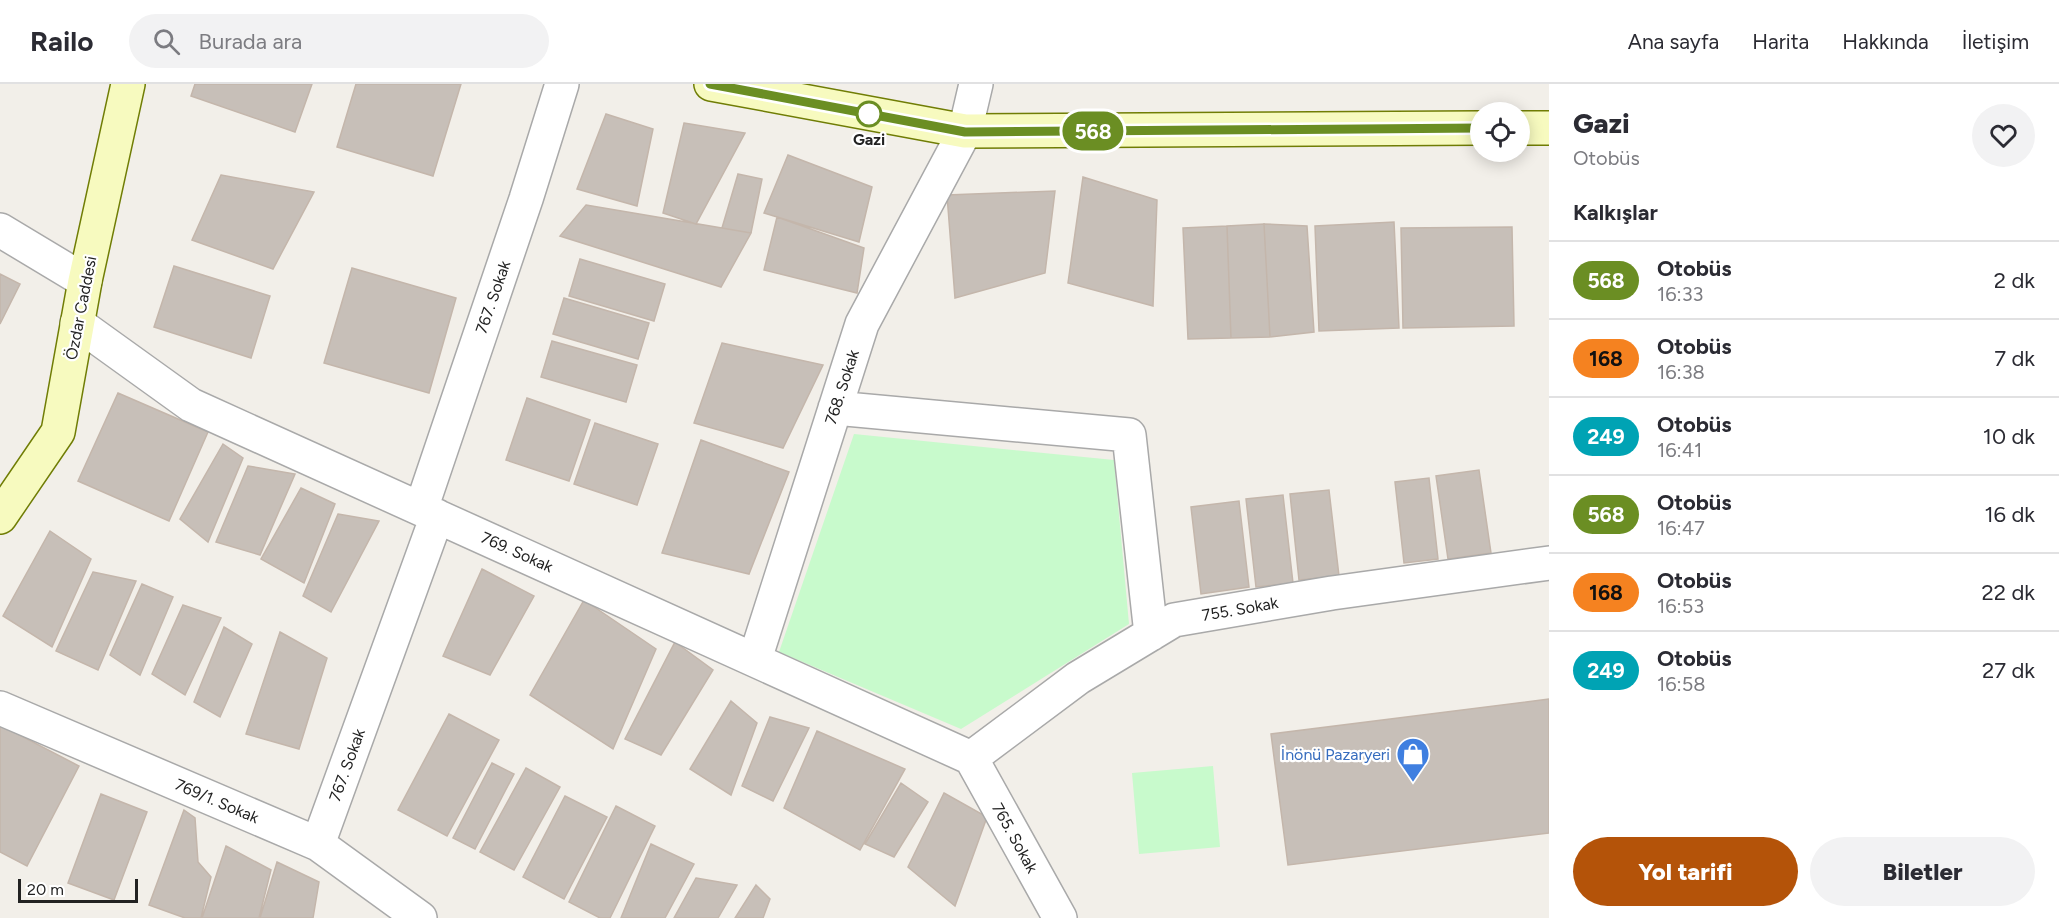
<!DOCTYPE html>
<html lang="tr">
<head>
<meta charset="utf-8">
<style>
  :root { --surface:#fff; --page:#f2f2f3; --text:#2b2b33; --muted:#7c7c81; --line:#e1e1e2; --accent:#b45309 }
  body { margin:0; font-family:Figtree,sans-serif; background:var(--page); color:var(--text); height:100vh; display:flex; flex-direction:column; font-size:22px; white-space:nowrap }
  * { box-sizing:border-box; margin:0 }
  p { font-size:20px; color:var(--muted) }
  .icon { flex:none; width:33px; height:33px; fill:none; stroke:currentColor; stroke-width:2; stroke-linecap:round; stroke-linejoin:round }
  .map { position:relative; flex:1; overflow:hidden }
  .details { display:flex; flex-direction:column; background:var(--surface); width:510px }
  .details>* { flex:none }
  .badge { padding:0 12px; border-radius:20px; font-size:21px; line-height:39px }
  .controls { position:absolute; left:1470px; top:18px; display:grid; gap:12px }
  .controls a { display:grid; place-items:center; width:60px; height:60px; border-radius:50%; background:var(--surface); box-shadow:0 3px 15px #0003; font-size:30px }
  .scale { position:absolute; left:18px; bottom:15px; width:120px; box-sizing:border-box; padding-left:6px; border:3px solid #222; border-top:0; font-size:16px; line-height:21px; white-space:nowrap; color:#222; -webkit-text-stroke:4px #fff; paint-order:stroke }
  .map>.badge { position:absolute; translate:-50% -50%; box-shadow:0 0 0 3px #fff }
  h2 { padding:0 24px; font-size:22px; line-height:54px }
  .round { display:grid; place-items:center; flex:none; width:63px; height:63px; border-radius:32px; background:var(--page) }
  .summary { display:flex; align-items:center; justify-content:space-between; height:102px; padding:0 24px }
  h1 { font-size:28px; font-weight:800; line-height:45px }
  .action { display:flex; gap:12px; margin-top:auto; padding:12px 24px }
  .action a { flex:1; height:69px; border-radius:36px; background:var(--accent); color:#fff; font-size:24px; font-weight:800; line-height:69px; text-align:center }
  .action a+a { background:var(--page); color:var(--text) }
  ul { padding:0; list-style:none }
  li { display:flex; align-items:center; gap:18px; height:78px; padding:0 24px; border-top:2px solid var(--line) }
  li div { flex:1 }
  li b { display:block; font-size:22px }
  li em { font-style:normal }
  li .badge { min-width:66px; font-weight:700; text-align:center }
  header { display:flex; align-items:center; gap:36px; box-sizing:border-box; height:84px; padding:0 30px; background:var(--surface); border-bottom:2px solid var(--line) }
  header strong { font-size:28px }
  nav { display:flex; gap:33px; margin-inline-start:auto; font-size:21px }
  .search { width:420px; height:54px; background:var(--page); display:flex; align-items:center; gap:15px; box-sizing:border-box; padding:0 21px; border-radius:33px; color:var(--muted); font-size:22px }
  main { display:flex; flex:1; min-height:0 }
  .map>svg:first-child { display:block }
  .park { fill:#c8facc }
  .building { fill:#c7bfb8; stroke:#c4b6ab; stroke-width:1.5 }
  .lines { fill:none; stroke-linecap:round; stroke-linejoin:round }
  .minor-casing { stroke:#a9a9a9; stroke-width:36 }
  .secondary-casing { stroke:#707d05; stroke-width:36 }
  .minor { stroke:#fff; stroke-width:33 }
  .secondary { stroke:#f7fabf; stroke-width:33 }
  .line-casing { stroke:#fff; stroke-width:14 }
  .line { stroke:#6b8e23; stroke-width:9 }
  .stop-dot { fill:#fff; stroke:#6b8e23; stroke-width:3 }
  .labels { text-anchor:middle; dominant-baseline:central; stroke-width:4.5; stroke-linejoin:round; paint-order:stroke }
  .stop-label { font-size:16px; font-weight:bold; fill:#222; stroke:#fff }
  .street-label { font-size:16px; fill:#222; stroke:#fff }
  .shop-label { font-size:16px; fill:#366cbe; stroke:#fff; text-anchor:end }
</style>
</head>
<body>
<header>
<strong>Railo</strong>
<div class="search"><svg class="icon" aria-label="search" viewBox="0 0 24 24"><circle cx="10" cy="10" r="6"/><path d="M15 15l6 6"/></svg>Burada ara</div>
<nav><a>Ana sayfa</a><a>Harita</a><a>Hakkında</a><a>İletişim</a></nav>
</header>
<main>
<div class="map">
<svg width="1549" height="834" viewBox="0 0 1549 834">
  <rect width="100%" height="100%" fill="#f2efe9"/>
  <path class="park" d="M854,350L1114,376L1129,540L961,645L779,568Z
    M1213,682L1220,763L1139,770L1132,689Z"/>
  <path class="building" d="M195,0H312L295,48L191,12Z
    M356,0H461L433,92L337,63Z
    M606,30L653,45L637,122L577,105Z
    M684,39L745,49L696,140L663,129Z
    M788,71L872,103L859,158L764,129Z
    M738,90L762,95L751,149L722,144Z
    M221,91L314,108L273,185L192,156Z
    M1083,93L1157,116L1153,222L1068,199Z
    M1055,107L1045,189L955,214L947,111Z
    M586,121L722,144L751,149L721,203L560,152Z
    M777,133L864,164L857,209L764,186Z
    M1394,138L1399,244L1319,247L1315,142Z
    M1264,140L1307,142L1314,248L1270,253Z
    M1264,140L1270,253L1231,254L1227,142Z
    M1227,142L1231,254L1188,255L1183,144Z
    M1512,143L1514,242L1403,244L1401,144Z
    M580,175L665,200L654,237L569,212Z
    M174,182L270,212L251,274L154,243Z
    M352,184L456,214L429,309L324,279Z
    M0,190L20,200L0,240Z
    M564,214L649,239L638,275L553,250Z
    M552,257L637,281L626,318L541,293Z
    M722,259L823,281L783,364L694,339Z
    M118,309L208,348L169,437L78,397Z
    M527,314L590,336L569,397L506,376Z
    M595,339L658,360L637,421L574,400Z
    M701,356L789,388L749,490L662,469Z
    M223,360L243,374L208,458L180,435Z
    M248,382L295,390L260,471L216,458Z
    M1479,386L1491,469L1448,475L1436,392Z
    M1429,394L1438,475L1404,479L1395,398Z
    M301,404L335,420L304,499L261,475Z
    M1329,406L1339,492L1299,496L1290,410Z
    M1283,411L1293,499L1256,503L1246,415Z
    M1239,417L1249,503L1201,510L1191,423Z
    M338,430L379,437L331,528L303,512Z
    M50,447L91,475L52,563L3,532Z
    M482,485L534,512L490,591L443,572Z
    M93,488L136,497L98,586L56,567Z
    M142,500L173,513L140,591L110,571Z
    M584,516L656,565L613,665L530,611Z
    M183,521L221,534L185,611L152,590Z
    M224,543L252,560L220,633L194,618Z
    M280,548L327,574L299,665L246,650Z
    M675,558L713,586L661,671L625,655Z
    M1549,615V749L1288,781L1271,650Z
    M731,617L757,639L731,711L690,685Z
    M449,630L499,656L447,752L398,726Z
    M770,633L809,644L773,717L742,702Z
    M0,641L79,682L27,782L0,768Z
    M817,647L905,685L860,766L784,724Z
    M492,679L514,690L475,765L453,754Z
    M526,684L560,703L514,786L480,768Z
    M901,699L928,718L894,773L865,760Z
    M944,709L987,733L955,822L908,783Z
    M101,710L147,728L114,816L68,799Z
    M565,712L607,733L564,815L523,793Z
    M616,722L655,742L610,834H600L569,818Z
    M184,726L195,734L198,778L211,793L201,834H185L149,821Z
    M651,760L694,780L665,834H621Z
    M226,762L271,786L259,834H202Z
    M277,778L319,798L313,834H260Z
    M696,794L737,801L718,834H674Z
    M756,801L770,815L763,834H735Z"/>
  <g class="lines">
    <g class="minor-casing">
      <path id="minor" d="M0,146L85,197
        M77,239L191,321L971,674
        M835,324L1129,351L1151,550
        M421,425L526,115L562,0
        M755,575L862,240L965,47L976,0
        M0,624L318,760L420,834
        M971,674L1078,594L1174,536L1332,509L1549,479
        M971,674L1060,834
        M318,760L437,432"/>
    </g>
    <g class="secondary-casing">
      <path id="secondary" d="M711,0L965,47L1480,44
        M1520,44H1549
        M0,433L58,348L85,197L128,0"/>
    </g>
    <use href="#minor" class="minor"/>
    <use href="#secondary" class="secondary"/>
  </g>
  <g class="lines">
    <g class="line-casing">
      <path id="line" d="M710,0L965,48L1480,44"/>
    </g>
    <use href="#line" class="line"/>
  </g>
  <defs>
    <g id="shop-pin" transform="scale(1.725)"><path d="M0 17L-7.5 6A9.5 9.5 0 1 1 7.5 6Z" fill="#3f7fe0" stroke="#fff"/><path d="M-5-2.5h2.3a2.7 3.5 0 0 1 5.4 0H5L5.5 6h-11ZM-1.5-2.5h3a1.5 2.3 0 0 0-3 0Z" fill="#fff"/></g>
  </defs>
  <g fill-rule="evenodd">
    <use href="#shop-pin" x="1413" y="670"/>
  </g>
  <circle class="stop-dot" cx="869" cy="30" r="12"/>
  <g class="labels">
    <g class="stop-label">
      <text x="869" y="55">Gazi</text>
    </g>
    <g class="street-label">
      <text transform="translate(493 213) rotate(-71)">767. Sokak</text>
      <text transform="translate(81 224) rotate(-79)">Özdar Caddesi</text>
      <text transform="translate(842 303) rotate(-72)">768. Sokak</text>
      <text transform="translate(517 468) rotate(24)">769. Sokak</text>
      <text transform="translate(1240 525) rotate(-10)">755. Sokak</text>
      <text transform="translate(347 681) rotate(-70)">767. Sokak</text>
      <text transform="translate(217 717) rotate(23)">769/1. Sokak</text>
      <text transform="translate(1015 754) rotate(61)">765. Sokak</text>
    </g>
    <g class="shop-label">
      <text x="1390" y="670">İnönü Pazaryeri</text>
    </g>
  </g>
</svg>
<div class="controls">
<a><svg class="icon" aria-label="locate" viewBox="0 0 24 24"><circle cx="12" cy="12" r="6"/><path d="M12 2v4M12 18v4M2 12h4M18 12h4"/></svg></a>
</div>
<div class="scale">20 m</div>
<b class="badge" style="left:1093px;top:47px;background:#6b8e23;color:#fff">568</b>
</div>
<section class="details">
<div class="summary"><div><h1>Gazi</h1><p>Otobüs</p></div><a class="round"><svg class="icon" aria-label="heart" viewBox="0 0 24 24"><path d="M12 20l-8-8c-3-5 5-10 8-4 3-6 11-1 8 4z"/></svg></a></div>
<h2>Kalkışlar</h2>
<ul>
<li><span class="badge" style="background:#6b8e23;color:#fff">568</span><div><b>Otobüs</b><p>16:33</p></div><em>2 dk</em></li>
<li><span class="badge" style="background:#f58220;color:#111">168</span><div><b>Otobüs</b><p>16:38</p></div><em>7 dk</em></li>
<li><span class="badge" style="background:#00a3b4;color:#fff">249</span><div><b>Otobüs</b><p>16:41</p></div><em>10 dk</em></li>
<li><span class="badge" style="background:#6b8e23;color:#fff">568</span><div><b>Otobüs</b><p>16:47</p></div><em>16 dk</em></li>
<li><span class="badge" style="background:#f58220;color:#111">168</span><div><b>Otobüs</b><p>16:53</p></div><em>22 dk</em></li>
<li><span class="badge" style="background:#00a3b4;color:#fff">249</span><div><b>Otobüs</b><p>16:58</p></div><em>27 dk</em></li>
</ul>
<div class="action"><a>Yol tarifi</a><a>Biletler</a></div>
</section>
</main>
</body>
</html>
